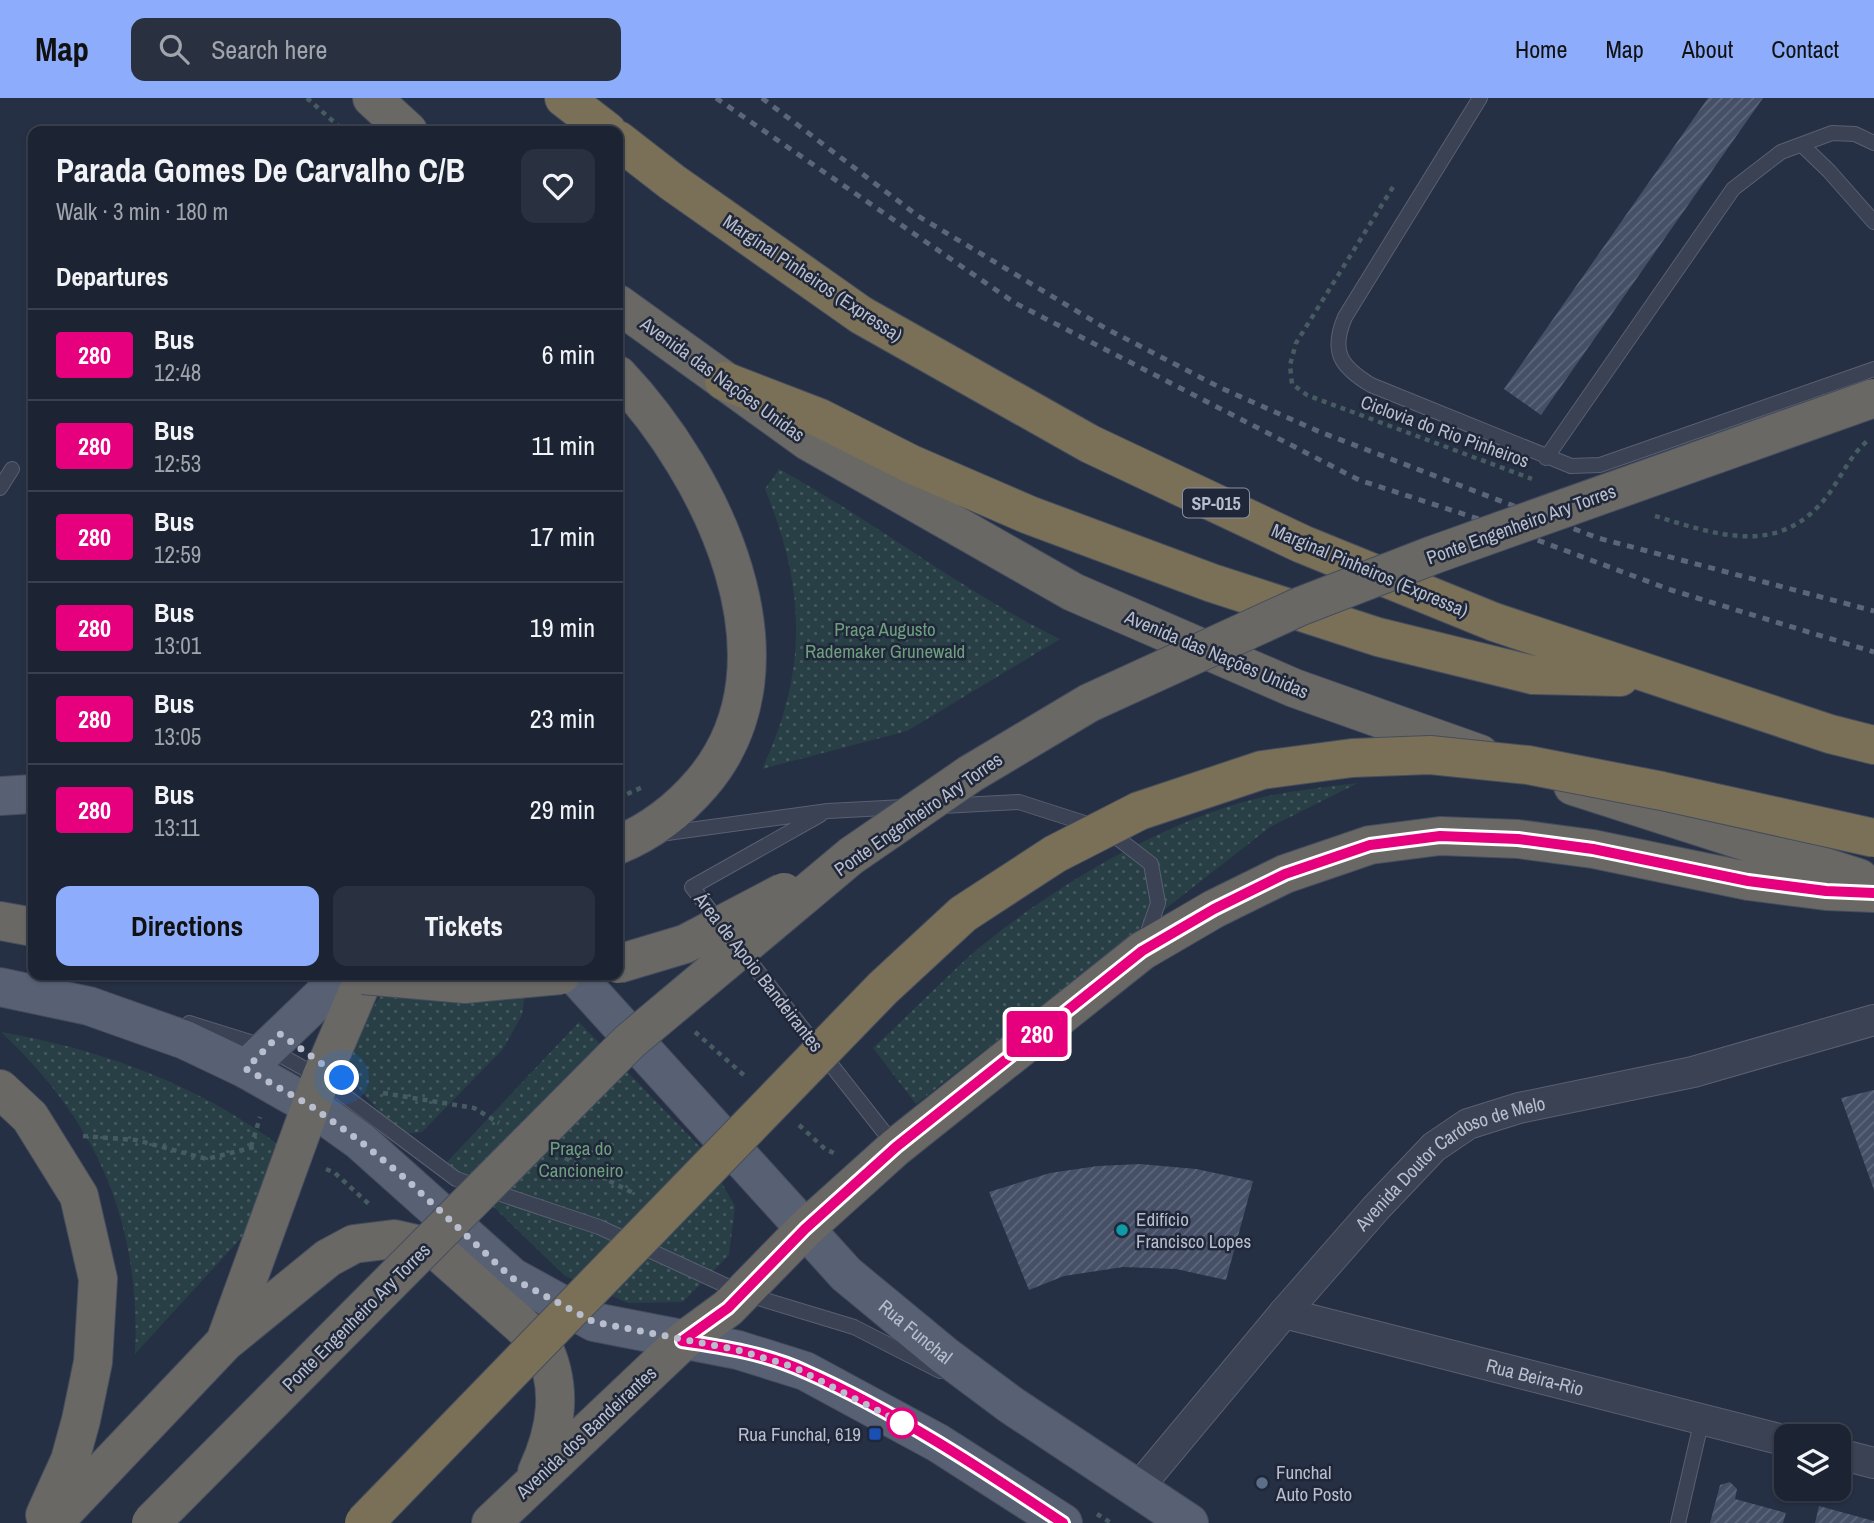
<!DOCTYPE html>
<html lang="en">
<head>
<meta charset="utf-8">
<style>
  :root { --surface:#1c2433; --page:#29303f; --text:#f1f3f6; --muted:#a0a4ac; --line:#3a414e; --accent:#8dadfc }
  body { margin:0; font-family:"Archivo Narrow",sans-serif; background:var(--page); color:var(--text); height:100vh; display:flex; flex-direction:column; font-size:26px; white-space:nowrap }
  * { box-sizing:border-box; margin:0 }
  p { font-size:23px; color:var(--muted) }
  .icon { flex:none; width:38px; height:38px; fill:none; stroke:currentColor; stroke-width:2; stroke-linecap:round; stroke-linejoin:round }
  .map { position:relative; flex:1; overflow:hidden }
  .sheet { position:absolute; left:28px; top:28px; width:595px; height:854px; display:flex; flex-direction:column; background:var(--surface); border-radius:14px; box-shadow:0 2px 5px #0004,0 0 0 2px var(--line) }
  .sheet>* { flex:none }
  .badge { padding:0 14px; border-radius:5px; font-size:24px; line-height:46px }
  .controls { position:absolute; left:1774px; top:1326px; display:grid; gap:14px }
  .controls a { display:grid; place-items:center; width:77px; height:77px; border-radius:14px; background:var(--surface); box-shadow:0 2px 5px #0004,0 0 0 2px var(--line); font-size:35px }
  .you { position:absolute; width:35px; height:35px; margin:-18px; border:5px solid #fff; border-radius:50%; background:#1a73e8; box-shadow:0 0 0 10px #1a73e833 }
  .map>.badge { position:absolute; translate:-50% -50%; box-shadow:0 0 0 4px #fff }
  h2 { padding:0 28px; font-size:26px; line-height:63px }
  .round { display:grid; place-items:center; flex:none; width:74px; height:74px; border-radius:14px; background:var(--page) }
  .summary { display:flex; align-items:center; justify-content:space-between; height:119px; padding:0 28px }
  h1 { font-size:33px; font-weight:700; line-height:52px }
  .button { display:flex; gap:14px; margin-top:auto; padding:14px 28px }
  .button a { flex:1; height:80px; border-radius:14px; background:var(--accent); color:#111; font-size:28px; font-weight:700; line-height:80px; text-align:center }
  .button a+a { background:var(--page); color:var(--text) }
  ul { padding:0; list-style:none }
  li { display:flex; align-items:center; gap:21px; height:91px; padding:0 28px; border-top:2px solid var(--line) }
  li div { flex:1 }
  li b { display:block; font-size:26px }
  li em { font-style:normal }
  li .badge { min-width:77px; font-weight:700; text-align:center }
  header { display:flex; align-items:center; gap:42px; box-sizing:border-box; height:98px; padding:0 35px; background:var(--accent); color:#111 }
  header strong { font-size:33px }
  nav { display:flex; gap:38px; margin-inline-start:auto; font-size:24px }
  .search { width:490px; height:63px; background:var(--page); display:flex; align-items:center; gap:18px; box-sizing:border-box; padding:0 24px; border-radius:14px; color:var(--muted); font-size:26px }
  .map>svg:first-child { display:block }
  .park { fill:url(#park-dots) }
  .building { fill:url(#building-hatch) }
  .lines { fill:none; stroke-linecap:round; stroke-linejoin:round }
  .service-casing { stroke:#596071; stroke-width:16 }
  .minor-casing { stroke:#596071; stroke-width:32 }
  .primary-casing { stroke:#444b5d; stroke-width:40 }
  .trunk-casing { stroke:#454d5e; stroke-width:40 }
  .motorway-casing { stroke:#454d5e; stroke-width:40 }
  .path { stroke:#465c61; stroke-width:4.5; stroke-dasharray:5 5; stroke-linecap:butt }
  .service { stroke:#3a4253; stroke-width:14 }
  .minor { stroke:#3a4253; stroke-width:30 }
  .primary { stroke:#586173; stroke-width:38 }
  .trunk { stroke:#696865; stroke-width:38 }
  .motorway { stroke:#7a6f57; stroke-width:38 }
  .rail { stroke:#5c667a; stroke-width:5; stroke-dasharray:7 7; stroke-linecap:butt }
  .trunk-bridge-casing { stroke:#454d5e; stroke-width:40; stroke-linecap:butt }
  .motorway-bridge-casing { stroke:#454d5e; stroke-width:40; stroke-linecap:butt }
  .trunk-bridge { stroke:#696865; stroke-width:38 }
  .motorway-bridge { stroke:#7a6f57; stroke-width:38 }
  .line-casing { stroke:#fff; stroke-width:16 }
  .line { stroke:#e6007e; stroke-width:10 }
  .walk { stroke:#b8becd; stroke-width:7; stroke-dasharray:0 12.6 }
  .culture-dot { fill:#0f9aa8; stroke:#1f2739; stroke-width:2.5 }
  .stop-dot { fill:#fff; stroke:#e6007e; stroke-width:3.5 }
  .transit-dot { fill:#1a4fb4; stroke:#1f2739; stroke-width:2.5 }
  .service-dot { fill:#5c6f8a; stroke:#1f2739; stroke-width:2.5 }
  .labels { text-anchor:middle; dominant-baseline:central; stroke-width:5; stroke-linejoin:round; paint-order:stroke }
  .shield { fill:#1f2739; stroke:#8a91a1; stroke-width:2 }
  .shield-label { font-size:18px; font-weight:bold; fill:#b8becd }
  .street-label { font-size:19px; fill:#b8becd; stroke:#1f2739 }
  .park-label { font-size:19px; fill:#6e9f7e; stroke:#1f2739 }
  .poi-label { font-size:19px; fill:#b8becd; stroke:#1f2739; text-anchor:start }
</style>
</head>
<body>
<header>
<strong>Map</strong>
<div class="search"><svg class="icon" aria-label="search" viewBox="0 0 24 24"><circle cx="10" cy="10" r="6"/><path d="M15 15l6 6"/></svg>Search here</div>
<nav><a>Home</a><a>Map</a><a>About</a><a>Contact</a></nav>
</header>
<div class="map">
<svg width="1874" height="1425" viewBox="0 0 1874 1425">
  <defs>
    <pattern id="park-dots" width="8" height="8" patternUnits="userSpaceOnUse" patternTransform="scale(1.75)"><rect width="8" height="8" fill="#283f45"/><path d="M2 2h.1M6 6h.1" fill="none" stroke="#45595f" stroke-width="1.8" stroke-linecap="round"/></pattern>
    <pattern id="building-hatch" width="6" height="6" patternUnits="userSpaceOnUse" patternTransform="scale(1.75)"><rect width="6" height="6" fill="#454f66"/><path d="M-1 1l2-2M0 6l6-6M5 7l2-2" fill="none" stroke="#5e677b"/></pattern>
  </defs>
  <rect width="100%" height="100%" fill="#263044"/>
  <path class="park" d="M779,371C876,424 961,493 1060,541L907,633L762,671C808,573 806,491 765,391Z
    M1358,685L1270,729L916,1006L873,950C903,922 932,893 962,865C1037,797 1169,718 1268,698C1298,692 1328,689 1358,685Z
    M393,877L526,887L522,917L503,951L422,1034L400,1036L352,983L349,949Z
    M579,924L702,1051L735,1108L729,1157L683,1204L628,1205L565,1178L447,1064Z
    M1,934C115,954 218,994 306,1069L135,1256C141,1123 97,1024 1,934Z"/>
  <path class="building" d="M1708,0H1763L1541,317L1504,291Z
    M1874,992V1092L1841,1000Z
    M1140,1066L1196,1071L1253,1083L1226,1182L1176,1171L1123,1169L1064,1178L1029,1192L989,1094L1050,1075L1098,1068Z
    M1730,1384L1737,1391L1735,1401L1786,1415L1783,1425H1710L1720,1387Z
    M1819,1408L1874,1423V1425H1815Z"/>
  <g class="lines">
    <g class="service-casing">
      <path id="service" d="M1480,0L1345,219C1330,254 1341,269 1371,287L1571,368L1600,367L1874,271
        M1802,47L1829,73L1874,124
        M1546,360L1733,91L1781,54L1832,35L1855,36L1874,45
        M0,390L12,371
        M942,708L1019,704L1097,729L1120,742L1151,766L1158,805L1145,843
        M660,736L828,713L904,709
        M720,825L692,789L820,717
        M741,852L895,1048
        M189,925L266,949L321,980L456,1081L599,1129L742,1195L854,1229L940,1273
        M1678,1425L1702,1321"/>
    </g>
    <g class="minor-casing">
      <g id="minor">
        <path id="s1" d="M1284,1215L1787,1343"/>
        <path d="M1839,1356L1874,1365"/>
        <path id="s2" d="M1138,1390L1284,1215L1376,1110L1434,1049L1468,1026L1519,1010L1693,974L1874,922"/>
      </g>
    </g>
    <g class="primary-casing">
      <g id="primary">
        <path d="M0,698L33,696"/>
        <path id="s3" d="M575,877L846,1176L944,1257L1011,1307L1189,1425"/>
        <path d="M0,889L89,908L185,942L246,971L311,1008L360,1043L512,1179L594,1224L738,1252L805,1273L938,1345L1063,1425"/>
        <path d="M246,971L323,897L334,877"/>
      </g>
    </g>
    <g class="trunk-casing">
      <path id="trunk" d="M372,0L408,33
        M618,206L808,343L1073,494L1294,590L1480,656
        M618,277C711,375 805,564 702,685C678,713 652,733 618,747
        M1573,688L1859,780
        M0,823L33,829
        M0,991L30,1019L79,1098L98,1181L93,1264L81,1322L70,1362L45,1417
        M225,1244L321,980L365,877
        M53,1425L225,1244L328,1160L354,1146L394,1141L434,1150L542,1246C563,1289 557,1331 537,1374
        M491,1425L683,1243L728,1210L805,1131L896,1049L1142,853L1214,811L1285,776L1370,747L1440,738L1518,741L1593,751L1748,783L1826,793L1874,795"/>
    </g>
    <g class="motorway-casing">
      <path id="motorway" d="M564,0L607,33
        M618,42L672,84L861,217L1090,346L1302,446L1494,524L1830,636L1874,647
        M724,283L820,320L911,366L1029,417L1212,485L1378,539L1533,577L1620,579"/>
    </g>
    <path class="path" d="M307,0L344,33
      M1393,89L1296,245L1290,267L1292,286L1307,297L1532,381
      M1655,418C1718,437 1780,460 1828,397C1842,378 1851,355 1870,341
      M618,700L645,688
      M695,934L746,979
      M383,995L474,1010L499,1025
      M799,1027L825,1051L836,1056
      M83,1038L136,1042L207,1061L258,1048
      M251,1049L260,1019
      M565,1060L635,1096
      M326,1071L335,1075L370,1107
      M1097,1416L1111,1425"/>
    <use href="#service" class="service"/>
    <use href="#minor" class="minor"/>
    <use href="#primary" class="primary"/>
    <use href="#trunk" class="trunk"/>
    <use href="#motorway" class="motorway"/>
    <path class="rail" d="M716,0L1015,205L1359,382L1497,427L1671,492L1874,554
      M762,0L918,118L1105,230L1221,290L1320,334L1598,440L1874,513"/>
    <g class="trunk-bridge-casing">
      <path id="trunk-bridge" d="M618,866L685,846L784,794
        M363,877L465,886L561,877
        M151,1425L629,944L851,758L970,676L1089,605L1301,508L1433,457L1874,300"/>
    </g>
    <g class="motorway-bridge-casing">
      <path id="motorway-bridge" d="M364,1425L883,890L963,816L1055,756L1139,713L1262,672L1352,660L1430,657L1528,667L1662,693L1874,740"/>
    </g>
    <use href="#trunk-bridge" class="trunk-bridge"/>
    <use href="#motorway-bridge" class="motorway-bridge"/>
  </g>
  <g class="lines">
    <g class="line-casing">
      <path id="line" d="M1063,1425C983,1372 894,1313 806,1274C768,1256 724,1249 682,1243L728,1210L805,1131L896,1049L1142,853L1214,811L1285,776L1370,747L1440,738L1518,741L1593,751L1748,783L1826,793L1874,795"/>
    </g>
    <use href="#line" class="line"/>
    <path class="walk" d="M342,980L280,936L246,971L311,1008L360,1043L406,1081L512,1180L594,1224L738,1252L794,1269L902,1325"/>
  </g>
  <circle class="culture-dot" cx="1122" cy="1132" r="7"/>
  <circle class="stop-dot" cx="902" cy="1325" r="14"/>
  <rect class="transit-dot" x="868" y="1329" width="14" height="14" rx="3.5"/>
  <circle class="service-dot" cx="1262" cy="1385" r="7"/>
  <g class="labels">
    <rect class="shield" x="1183" y="390.5" width="66" height="29" rx="5"/>
    <g class="shield-label">
      <text x="1216" y="405">SP-015</text>
    </g>
    <g class="street-label">
      <text transform="translate(813 180) rotate(34)">Marginal Pinheiros (Expressa)</text>
      <text transform="translate(723 281) rotate(36)">Avenida das Nações Unidas</text>
      <text transform="translate(1445 333) rotate(20)">Ciclovia do Rio Pinheiros</text>
      <text transform="translate(1521 426) rotate(-20)">Ponte Engenheiro Ary Torres</text>
      <text transform="translate(1370 472) rotate(23)">Marginal Pinheiros (Expressa)</text>
      <text transform="translate(1217 556) rotate(23)">Avenida das Nações Unidas</text>
      <text transform="translate(918 716) rotate(-35)">Ponte Engenheiro Ary Torres</text>
      <text transform="translate(759 874) rotate(52)">Área de Apoio Bandeirantes</text>
      <text stroke="none"><textPath href="#s2" startOffset="457">Avenida Doutor Cardoso de Melo</textPath></text>
      <text transform="translate(356 1219) rotate(-45)">Ponte Engenheiro Ary Torres</text>
      <text stroke="none"><textPath href="#s3" startOffset="494">Rua Funchal</textPath></text>
      <text stroke="none"><textPath href="#s1" startOffset="259">Rua Beira-Rio</textPath></text>
      <text transform="translate(586 1334) rotate(-43)">Avenida dos Bandeirantes</text>
    </g>
    <g class="park-label">
      <text x="885" y="531">Praça Augusto<tspan x="885" dy="22">Rademaker Grunewald</tspan></text>
      <text x="581" y="1050">Praça do<tspan x="581" dy="22">Cancioneiro</tspan></text>
    </g>
    <g class="poi-label">
      <text x="1136" y="1121">Edifício<tspan x="1136" dy="22">Francisco Lopes</tspan></text>
      <text x="861" y="1336" text-anchor="end">Rua Funchal, 619</text>
      <text x="1276" y="1374">Funchal<tspan x="1276" dy="22">Auto Posto</tspan></text>
    </g>
  </g>
</svg>
<div class="controls">
<a><svg class="icon" aria-label="layers" viewBox="0 0 24 24"><path d="M12 4l9 5-9 5-9-5zM3 14l9 5 9-5"/></svg></a>
</div>
<div class="you" style="left:342px;top:980px"></div>
<b class="badge" style="left:1037px;top:936px;background:#e6007e;color:#fff">280</b>
<section class="sheet">
<div class="summary"><div><h1>Parada Gomes De Carvalho C/B</h1><p>Walk · 3 min · 180 m</p></div><a class="round"><svg class="icon" aria-label="heart" viewBox="0 0 24 24"><path d="M12 20l-8-8c-3-5 5-10 8-4 3-6 11-1 8 4z"/></svg></a></div>
<h2>Departures</h2>
<ul>
<li><span class="badge" style="background:#e6007e;color:#fff">280</span><div><b>Bus</b><p>12:48</p></div><em>6 min</em></li>
<li><span class="badge" style="background:#e6007e;color:#fff">280</span><div><b>Bus</b><p>12:53</p></div><em>11 min</em></li>
<li><span class="badge" style="background:#e6007e;color:#fff">280</span><div><b>Bus</b><p>12:59</p></div><em>17 min</em></li>
<li><span class="badge" style="background:#e6007e;color:#fff">280</span><div><b>Bus</b><p>13:01</p></div><em>19 min</em></li>
<li><span class="badge" style="background:#e6007e;color:#fff">280</span><div><b>Bus</b><p>13:05</p></div><em>23 min</em></li>
<li><span class="badge" style="background:#e6007e;color:#fff">280</span><div><b>Bus</b><p>13:11</p></div><em>29 min</em></li>
</ul>
<div class="button"><a>Directions</a><a>Tickets</a></div>
</section>
</div>
</body>
</html>
